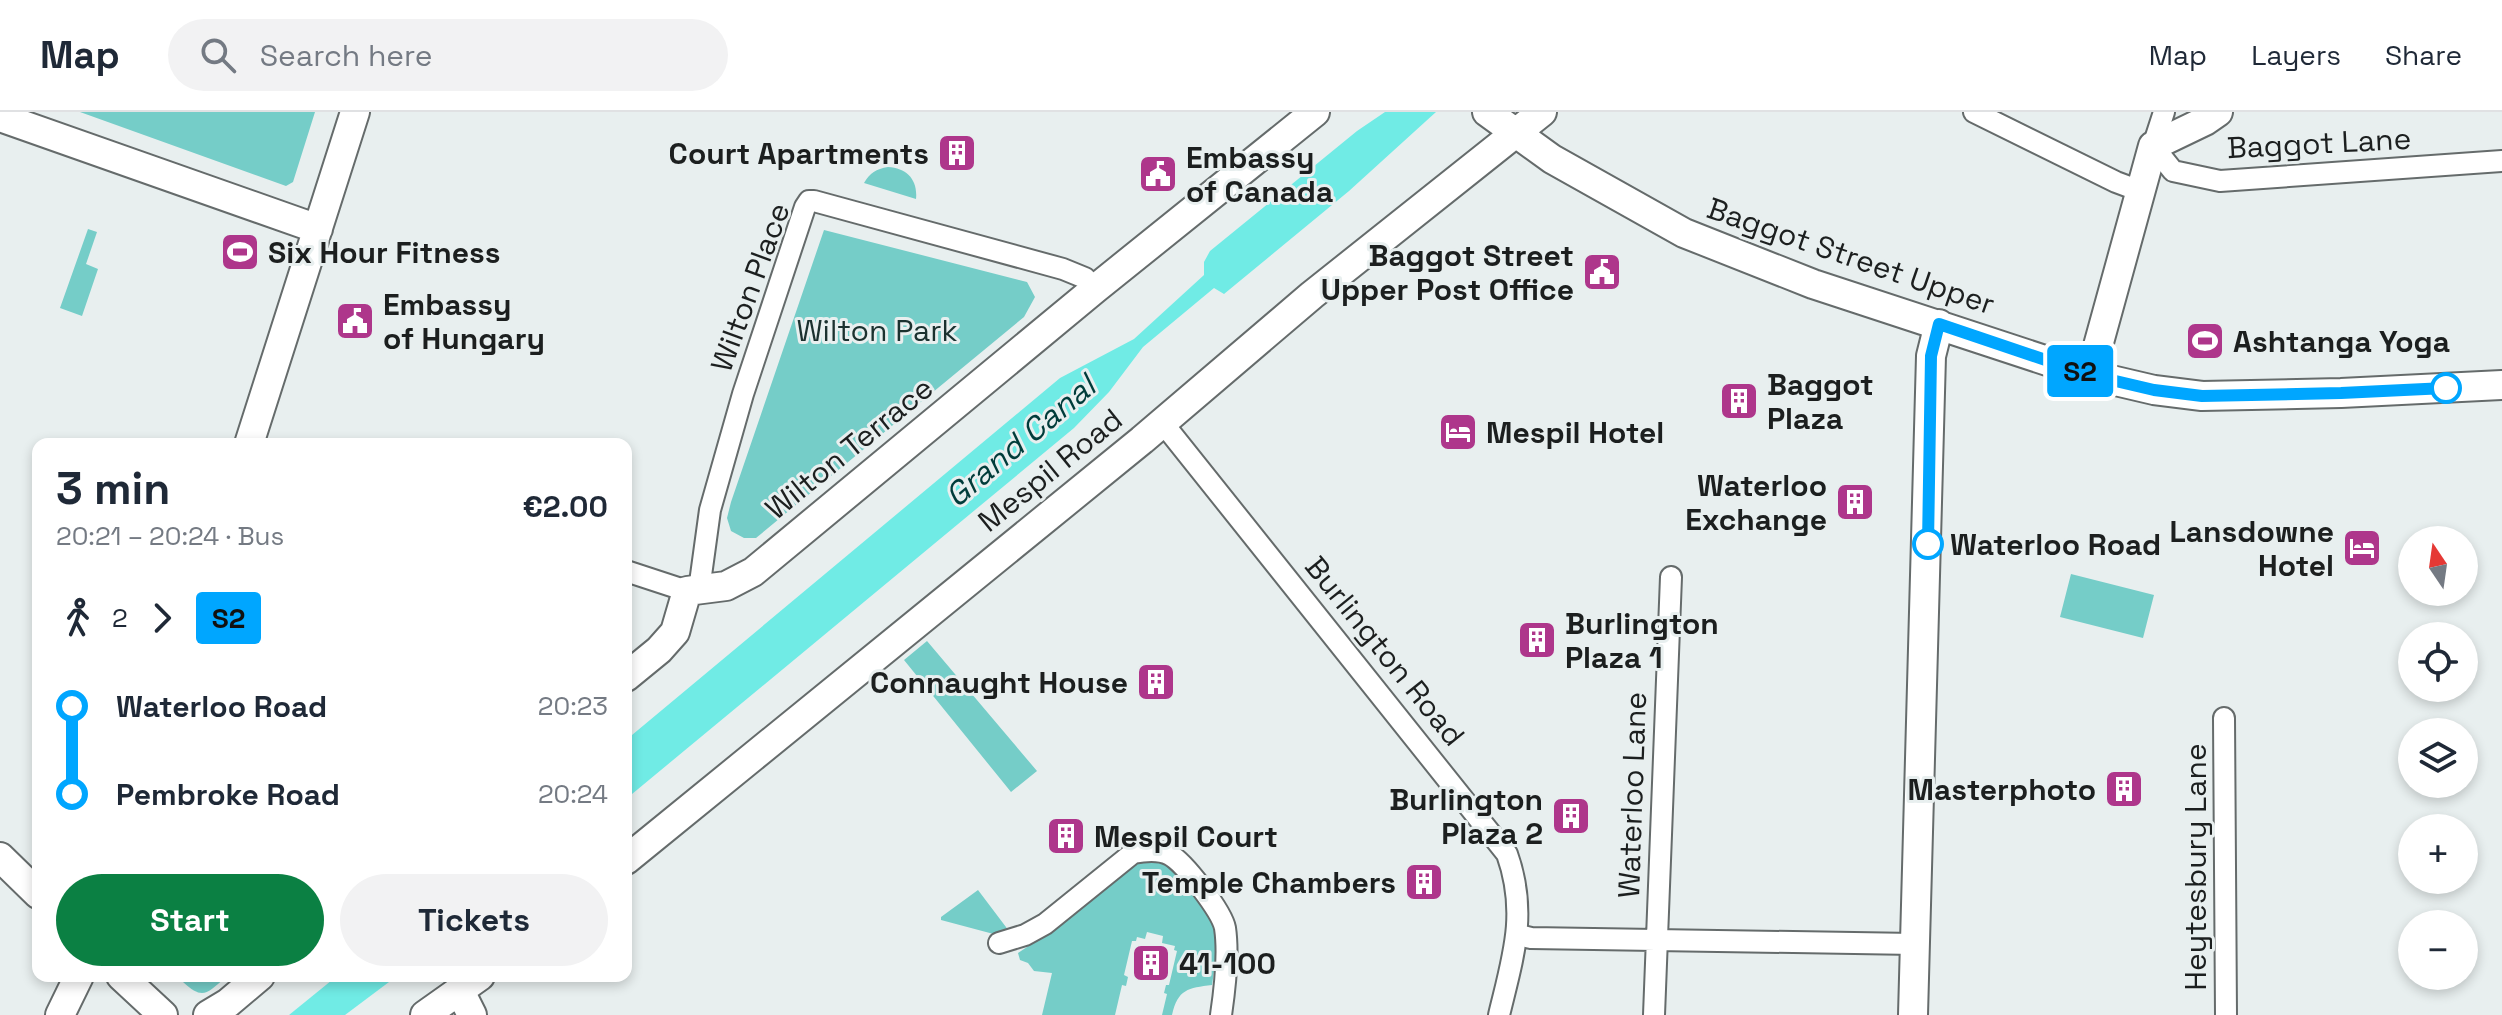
<!DOCTYPE html>
<html lang="en">
<head>
<meta charset="utf-8">
<style>
  :root { --surface:#fff; --page:#f2f2f3; --text:#1f2937; --muted:#747a83; --line:#e0e1e3; --accent:#0b8043 }
  body { margin:0; font-family:"Space Grotesk",sans-serif; background:var(--page); color:var(--text); height:100vh; display:flex; flex-direction:column; font-size:30px; white-space:nowrap }
  * { box-sizing:border-box; margin:0 }
  p { font-size:26px; color:var(--muted) }
  .icon { flex:none; width:44px; height:44px; fill:none; stroke:currentColor; stroke-width:2; stroke-linecap:round; stroke-linejoin:round }
  .map { position:relative; flex:1; overflow:hidden }
  .drawer { position:absolute; left:32px; top:326px; width:600px; height:544px; display:flex; flex-direction:column; background:var(--surface); border-radius:16px; box-shadow:0 4px 12px #0003 }
  .drawer>* { flex:none }
  .badge { padding:0 16px; border-radius:6px; font-size:28px; line-height:52px }
  .needle { width:52px; rotate:347deg }
  .tools { position:absolute; left:2398px; top:414px; display:grid; gap:16px }
  .tools a { display:grid; place-items:center; width:80px; height:80px; border-radius:50%; background:var(--surface); box-shadow:0 4px 12px #0003; font-size:40px }
  .map>.badge { position:absolute; translate:-50% -50%; box-shadow:0 0 0 4px #fff }
  .legs { display:flex; align-items:center; gap:12px; height:88px; padding:0 24px; font-size:26px }
  .legs p { margin-inline-start:auto }
  .overview { display:flex; align-items:center; justify-content:space-between; height:136px; padding:0 24px }
  h1 { font-size:44px; font-weight:600; line-height:60px }
  .cta { display:flex; gap:16px; margin-top:auto; padding:16px 24px }
  .cta a { flex:1; height:92px; border-radius:48px; background:var(--accent); color:#fff; font-size:32px; font-weight:600; line-height:92px; text-align:center }
  .cta a+a { background:var(--page); color:var(--text) }
  ul { padding:0 24px; list-style:none }
  li { display:flex; align-items:center; gap:28px; height:88px; font-size:30px }
  li i { display:grid; place-items:center; width:12px; height:100%; margin:0 10px; background:currentColor }
  li i::after { content:''; width:20px; height:20px; margin:-10px; border:6px solid; border-radius:50%; background:var(--surface) }
  li p { margin-inline-start:auto }
  li:first-child i { background:linear-gradient(#0000 50%,currentColor 0) }
  li:last-child i { background:linear-gradient(currentColor 50%,#0000 0) }
  header { display:flex; align-items:center; gap:48px; box-sizing:border-box; height:112px; padding:0 40px; background:var(--surface); border-bottom:2px solid var(--line) }
  header strong { font-size:38px }
  nav { display:flex; gap:44px; margin-inline-start:auto; font-size:28px }
  .search { width:560px; height:72px; background:var(--page); display:flex; align-items:center; gap:20px; box-sizing:border-box; padding:0 28px; border-radius:44px; color:var(--muted); font-size:30px }
  .map>svg:first-child { display:block }
  .green { fill:#75cdc8 }
  .water { fill:#70ebe5 }
  .lines { fill:none; stroke-linecap:round; stroke-linejoin:round }
  .street-casing { stroke:#656b6b; stroke-width:24 }
  .secondary-casing { stroke:#656b6b; stroke-width:32 }
  .street { stroke:#fff; stroke-width:20 }
  .secondary { stroke:#fff; stroke-width:28 }
  .line-1-casing { stroke:#fff; stroke-width:18 }
  .line-1 { stroke:#00a6ff; stroke-width:12 }
  .stop-1-dot { fill:#fff; stroke:#00a6ff; stroke-width:4 }
  .labels { text-anchor:middle; dominant-baseline:central; stroke-width:6; stroke-linejoin:round; paint-order:stroke }
  .street-label { font-size:30px; fill:#1c1f1f; stroke:#e8efef }
  .poi-label { font-size:30px; font-weight:bold; fill:#1c1f1f; stroke:#e8efef; text-anchor:start }
  .park-label { font-size:30px; fill:#1b312f; stroke:#e8efef }
  .stop-label { font-size:30px; font-weight:bold; fill:#1c1f1f; stroke:#e8efef; text-anchor:start }
  .water-label { font-size:32px; font-style:italic; fill:#003c3a; stroke:#e8efef }
</style>
</head>
<body>
<header>
<strong>Map</strong>
<div class="search"><svg class="icon" aria-label="search" viewBox="0 0 24 24"><circle cx="10" cy="10" r="6"/><path d="M15 15l6 6"/></svg>Search here</div>
<nav><a>Map</a><a>Layers</a><a>Share</a></nav>
</header>
<div class="map">
<svg width="2502" height="903" viewBox="0 0 2502 903">
  <rect width="100%" height="100%" fill="#e8efef"/>
  <path class="green" d="M80,0H315L293,70L286,74Z
    M888,55C907,56 918,68 916,87L864,71C870,61 876,57 888,55Z
    M88,117L97,120L86,152L98,157L82,204L60,196Z
    M824,118L1027,170L1035,185L1024,205L756,426H744L731,419L727,406L731,390Z
    M2071,462L2154,483L2143,526L2060,505Z
    M927,529L1037,659L1011,680L904,548Z
    M1136,747L1161,749L1169,754L1211,801L1215,810L1218,832L1212,873C1188,876 1178,877 1172,903H1162L1167,882L1164,881L1166,873H1169L1177,839L1174,838L1175,834L1162,831L1163,824L1147,820L1145,827L1137,825L1136,829H1132L1124,863L1128,865L1126,874L1122,873L1115,903H1042L1052,861L1034,859L1028,851L1020,848L1018,841L1054,817Z
    M978,778L1012,823L1001,824L941,808V805Z
    M186,864H218L225,866C206,882 203,888 183,870Z"/>
  <path class="water" d="M1385,0H1436L1349,79L1224,182L1214,176L1143,235L1109,280L1074,316L626,687V628L1060,266L1134,227L1204,163V150L1210,139L1357,19Z
    M337,864H397L345,903H289Z"/>
  <g class="lines">
    <g class="street-casing">
      <path id="street" d="M1974,0L2116,70L2140,79
        M2164,0L2153,34L2173,59L2220,69L2502,49
        M1162,310L1507,742C1528,801 1513,845 1499,903
        M626,459L687,479
        M699,478L710,398L743,282L805,95L809,89H814L1063,157L1085,166L1095,177
        M2224,606L2226,903
        M1518,823L1531,826L1915,832
        M999,831L1025,823L1045,812L1133,741C1144,739 1159,737 1170,743C1184,750 1222,800 1225,816C1229,843 1225,876 1221,903
        M1654,903L1671,465"/>
    </g>
    <g class="secondary-casing">
      <path id="secondary" d="M1487,0L1552,47L1684,121L1813,172L2090,263L2154,278L2202,284L2341,281L2502,273
        M0,5L318,117
        M2090,263L2153,34L2205,9L2218,0
        M249,332L355,0
        M626,565L659,538L675,520L687,479L726,474L753,460L1095,177L1315,0
        M0,745L38,782
        M626,748L1142,328L1312,183L1542,0
        M121,864L163,903
        M460,879L472,903
        M60,903L79,864
        M208,903L228,891L260,864
        M425,903L480,864
        M1913,903L1931,244L1939,212"/>
    </g>
    <use href="#street" class="street"/>
    <use href="#secondary" class="secondary"/>
  </g>
  <g class="lines">
    <g class="line-1-casing">
      <path id="line-1" d="M1928,432L1931,244L1939,212L2090,263L2154,278L2202,284L2341,281L2446,276"/>
    </g>
    <use href="#line-1" class="line-1"/>
  </g>
  <defs>
    <g id="building-square" transform="scale(2)"><rect x="-9" y="-9" width="18" height="18" rx="4" fill="#ae368b" stroke="#e8efef"/><path d="M-4-6H4V6H1V3H-1V6H-4ZM-2.5-4.3h1.7v1.8h-1.7ZM.8-4.3h1.7v1.8H.8ZM-2.5-1h1.7V.8h-1.7ZM.8-1h1.7V.8H.8Z" fill="#fff"/></g>
    <g id="civic-square" transform="scale(2)"><rect x="-9" y="-9" width="18" height="18" rx="4" fill="#ae368b" stroke="#e8efef"/><path d="M-.6-6.5H3V-4.5H.6V-3L4-1V1h2V6H-6V1h2V-1L-.6-3ZM-1.2 2.5V6h2.4V2.5Z" fill="#fff"/></g>
    <g id="stadium-square" transform="scale(2)"><rect x="-9" y="-9" width="18" height="18" rx="4" fill="#ae368b" stroke="#e8efef"/><path d="M0-5a6.5 5 0 1 0 0 10a6.5 5 0 1 0 0-10ZM-3.5-1.8h7v3.6h-7Z" fill="#fff"/></g>
    <g id="hotel-square" transform="scale(2)"><rect x="-9" y="-9" width="18" height="18" rx="4" fill="#ae368b" stroke="#e8efef"/><path d="M-6-4.5h1.5V1H6V5H4.5V3h-9V5H-6ZM-4 0a1.8 1.8 0 1 1 3.6 0ZM.5 0V-2.5h3Q6-2.5 6 0Z" fill="#fff"/></g>
  </defs>
  <g fill-rule="evenodd">
    <use href="#building-square" x="957" y="41"/>
    <use href="#civic-square" x="1158" y="62"/>
    <use href="#stadium-square" x="240" y="140"/>
    <use href="#civic-square" x="1602" y="160"/>
    <use href="#civic-square" x="355" y="209"/>
    <use href="#stadium-square" x="2205" y="229"/>
    <use href="#building-square" x="1739" y="289"/>
    <use href="#hotel-square" x="1458" y="320"/>
    <use href="#building-square" x="1855" y="390"/>
    <use href="#hotel-square" x="2362" y="436"/>
    <use href="#building-square" x="1537" y="528"/>
    <use href="#building-square" x="1156" y="570"/>
    <use href="#building-square" x="2124" y="677"/>
    <use href="#building-square" x="1571" y="704"/>
    <use href="#building-square" x="1066" y="724"/>
    <use href="#building-square" x="1424" y="770"/>
    <use href="#building-square" x="1151" y="851"/>
  </g>
  <g class="stop-1-dot">
    <circle cx="2446" cy="276" r="14"/>
    <circle cx="1928" cy="432" r="14"/>
  </g>
  <g class="labels">
    <g class="street-label">
      <text transform="translate(2319 31) rotate(-3)">Baggot Lane</text>
      <text transform="translate(1851 144) rotate(19)">Baggot Street Upper</text>
      <text transform="translate(750 175) rotate(-70)">Wilton Place</text>
      <text transform="translate(849 336) rotate(-39)">Wilton Terrace</text>
      <text transform="translate(1050 358) rotate(-39)">Mespil Road</text>
      <text transform="translate(1385 539) rotate(51)">Burlington Road</text>
      <text transform="translate(1632 683) rotate(-88)">Waterloo Lane</text>
      <text transform="translate(2195 755) rotate(-90)">Heytesbury Lane</text>
    </g>
    <g class="poi-label">
      <text x="929" y="41" text-anchor="end">Court Apartments</text>
      <text x="1186" y="45">Embassy<tspan x="1186" dy="34">of Canada</tspan></text>
      <text x="268" y="140">Six Hour Fitness</text>
      <text x="1574" y="143" text-anchor="end">Baggot Street<tspan x="1574" dy="34">Upper Post Office</tspan></text>
      <text x="383" y="192">Embassy<tspan x="383" dy="34">of Hungary</tspan></text>
      <text x="2233" y="229">Ashtanga Yoga</text>
      <text x="1767" y="272">Baggot<tspan x="1767" dy="34">Plaza</tspan></text>
      <text x="1486" y="320">Mespil Hotel</text>
      <text x="1827" y="373" text-anchor="end">Waterloo<tspan x="1827" dy="34">Exchange</tspan></text>
      <text x="2334" y="419" text-anchor="end">Lansdowne<tspan x="2334" dy="34">Hotel</tspan></text>
      <text x="1565" y="511">Burlington<tspan x="1565" dy="34">Plaza 1</tspan></text>
      <text x="1128" y="570" text-anchor="end">Connaught House</text>
      <text x="2096" y="677" text-anchor="end">Masterphoto</text>
      <text x="1543" y="687" text-anchor="end">Burlington<tspan x="1543" dy="34">Plaza 2</tspan></text>
      <text x="1094" y="724">Mespil Court</text>
      <text x="1396" y="770" text-anchor="end">Temple Chambers</text>
      <text x="1179" y="851">41-100</text>
    </g>
    <g class="park-label">
      <text x="877" y="218">Wilton Park</text>
    </g>
    <g class="stop-label">
      <text x="1950" y="432">Waterloo Road</text>
    </g>
    <g class="water-label">
      <text transform="translate(1020 329) rotate(-40)">Grand Canal</text>
    </g>
  </g>
</svg>
<div class="tools">
<a><svg class="needle" viewBox="-14 -14 28 28"><path d="M0-13l5 13h-10z" fill="#e53935"/><path d="M0 13l5-13h-10z" fill="#747a83"/></svg></a>
<a><svg class="icon" aria-label="locate" viewBox="0 0 24 24"><circle cx="12" cy="12" r="6"/><path d="M12 2v4M12 18v4M2 12h4M18 12h4"/></svg></a>
<a><svg class="icon" aria-label="layers" viewBox="0 0 24 24"><path d="M12 4l9 5-9 5-9-5zM3 14l9 5 9-5"/></svg></a>
<a>+</a>
<a>−</a>
</div>
<b class="badge" style="left:2080px;top:259px;background:#00a6ff;color:#111">S2</b>
<section class="drawer">
<div class="overview"><div><h1>3 min</h1><p>20:21 – 20:24 · Bus</p></div><b>€2.00</b></div>
<div class="legs"><svg class="icon" aria-label="walk" viewBox="0 0 24 24"><circle cx="13" cy="4" r="2"/><path d="M13 8l-2 6 4 7M11 14l-3 7M7 12l3-4h3l4 4"/></svg>2<svg class="icon" aria-label="forward" viewBox="0 0 24 24"><path d="M9 5l7 7-7 7"/></svg><b class="badge" style="background:#00a6ff;color:#111">S2</b></div>
<ul>
<li><i style="color:#00a6ff"></i><b>Waterloo Road</b><p>20:23</p></li>
<li><i style="color:#00a6ff"></i><b>Pembroke Road</b><p>20:24</p></li>
</ul>
<div class="cta"><a>Start</a><a>Tickets</a></div>
</section>
</div>
</body>
</html>
